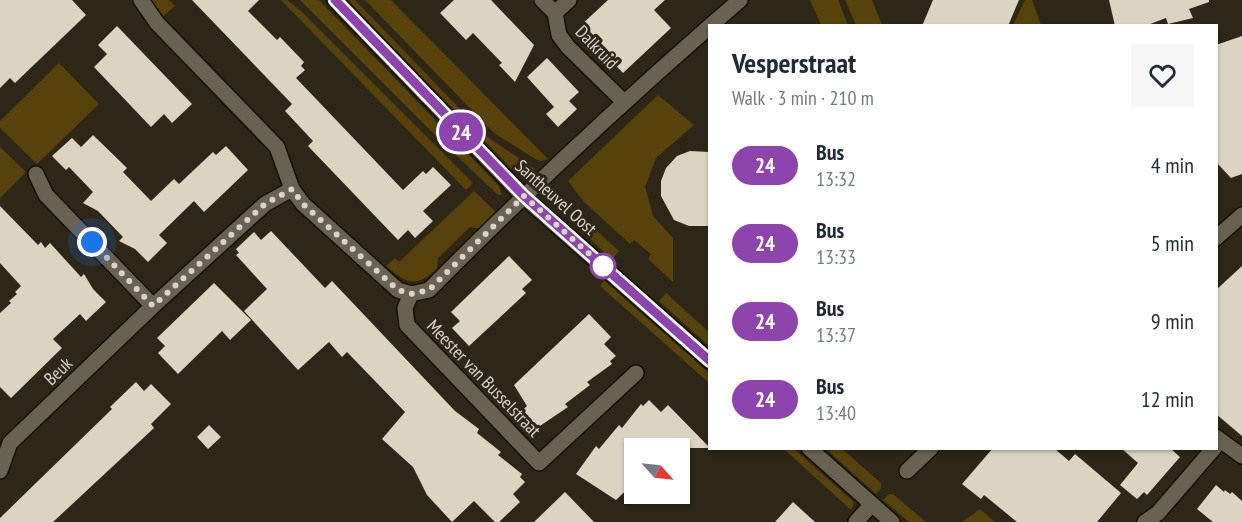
<!DOCTYPE html>
<html lang="en">
<head>
<meta charset="utf-8">
<style>
  :root { --surface:#fff; --page:#f6f6f7; --text:#1f2937; --muted:#747a83 }
  body { margin:0; font-family:"PT Sans Narrow",sans-serif; background:var(--page); color:var(--text); height:100vh; display:flex; flex-direction:column; font-size:22px; white-space:nowrap }
  * { box-sizing:border-box; margin:0 }
  p { font-size:20px; color:var(--muted) }
  .icon { flex:none; width:33px; height:33px; fill:none; stroke:currentColor; stroke-width:2; stroke-linecap:round; stroke-linejoin:round }
  .map { position:relative; flex:1; overflow:hidden }
  .panel { position:absolute; left:708px; top:24px; width:510px; height:426px; display:flex; flex-direction:column; background:var(--surface); border-radius:0px; box-shadow:0 2px 4px #0004 }
  .panel>* { flex:none }
  .badge { padding:0 12px; border-radius:20px; font-size:21px; line-height:39px }
  .needle { width:39px; rotate:117deg }
  .fabs { position:absolute; left:624px; top:438px; display:grid; gap:12px }
  .fabs a { display:grid; place-items:center; width:66px; height:66px; border-radius:0px; background:var(--surface); box-shadow:0 2px 4px #0004; font-size:30px }
  .you { position:absolute; width:30px; height:30px; margin:-15px; border:4px solid #fff; border-radius:50%; background:#1a73e8; box-shadow:0 0 0 9px #1a73e833 }
  .map>.badge { position:absolute; translate:-50% -50%; box-shadow:0 0 0 3px #fff }
  .round { display:grid; place-items:center; flex:none; width:63px; height:63px; border-radius:0px; background:var(--page) }
  .summary { display:flex; align-items:center; justify-content:space-between; height:102px; padding:0 24px }
  h1 { font-size:28px; font-weight:700; line-height:45px }
  ul { padding:0; list-style:none }
  li { display:flex; align-items:center; gap:18px; height:78px; padding:0 24px }
  li div { flex:1 }
  li b { display:block; font-size:22px }
  li em { font-style:normal }
  li .badge { min-width:66px; font-weight:700; text-align:center }
  .map>svg:first-child { display:block }
  .green { fill:#57420b }
  .building { fill:#dcd4c0 }
  .lines { fill:none; stroke-linecap:round; stroke-linejoin:round }
  .street-casing { stroke:#161003; stroke-width:18 }
  .secondary-casing { stroke:#161003; stroke-width:18 }
  .street { stroke:#6a6251; stroke-width:15 }
  .secondary { stroke:#6a6251; stroke-width:15 }
  .line-casing { stroke:#fff; stroke-width:14 }
  .line { stroke:#8e44ad; stroke-width:9 }
  .walk { stroke:#d8d4ca; stroke-width:6; stroke-dasharray:0 10.8 }
  .stop-dot { fill:#fff; stroke:#8e44ad; stroke-width:3 }
  .labels { text-anchor:middle; dominant-baseline:central; stroke-width:6; stroke-linejoin:round; paint-order:stroke }
  .street-label { font-size:18px; fill:#d8d4ca; stroke:#2e2718 }
</style>
</head>
<body>
<div class="map">
<svg width="1242" height="522" viewBox="0 0 1242 522">
  <rect width="100%" height="100%" fill="#2e2718"/>
  <path class="green" d="M150,0H169L175,6L162,17Z
    M281,0H287L301,11L473,183L466,190Z
    M300,0H319L499,186L502,195H498L439,139Z
    M347,0H355L486,136L535,169L534,172L520,174L514,171Z
    M365,0H391L548,159L541,161L537,160L494,133Z
    M810,0H838L848,25H821Z
    M845,0H872L882,25H856Z
    M1025,0H1032L1041,25H1013Z
    M59,63L99,104L37,164L0,128V121Z
    M658,95L694,125L656,158L645,187L653,216L673,238V282L648,259L651,254L634,240L630,244L584,202L568,181Z
    M0,147L26,172L0,198Z
    M474,191L496,212L480,229L470,227L438,258L437,269C416,288 407,284 386,266L395,258L399,262Z
    M575,211L619,251L612,259L568,219Z
    M604,280L709,373V383L600,286Z
    M666,293L709,332V346L659,301Z
    M784,449H794L854,502L851,510Z
    M826,449H842L881,483V488L876,494Z
    M889,494H893L926,522H909L883,500Z
    M980,509L995,522H962Z"/>
  <path class="building" d="M0,0H72L86,15L15,83L10,78L0,88Z
    M192,0H259L248,11L277,40L280,37L304,62L301,66L305,70L296,78L403,190L423,171L426,174L433,167L451,185L423,211L433,221L415,238L408,230L398,240L308,146L313,141L285,111L292,104Z
    M454,0H491L534,45L515,82L499,65L502,63L473,33L466,40L440,13Z
    M608,0H665L654,10L671,28L623,73L579,27Z
    M933,0H1019L1008,26H922Z
    M1109,0H1209V2L1189,9L1193,18L1168,24L1166,18L1145,26H1115Z
    M117,26L192,104L172,123L164,114L151,127L94,67L107,54L98,45Z
    M1242,36V174L1231,178L1216,162V45Z
    M547,58L579,92L569,101L577,109L558,127L546,114L554,107L527,77Z
    M93,135L127,168L123,172L151,201L174,179L179,184L213,152L216,155L226,146L248,170L204,212L194,201L159,235L167,243L148,262L135,249L119,241L123,237L98,211L83,203L93,192L69,167L66,170L52,156L72,138L81,147Z
    M690,151L710,152V226H689L674,220L661,196V181L666,168L677,156Z
    M0,206L38,245L41,242L45,248L50,243L81,277L84,274L93,289L106,302L86,321L80,314L53,339L62,348L11,398L0,387V313L11,303L9,301L17,294L15,292L21,286L0,263Z
    M271,231L325,288L332,281L455,411L479,429L477,433L501,452L498,455L522,474L520,477L525,482L513,494L520,502L499,522H495L474,501L452,522L427,495L413,467L382,439L405,412L347,352L342,357L329,342L298,370L244,311L267,289L236,255L239,253L236,249L254,232L261,240Z
    M509,256L532,280L522,289L526,293L469,346L452,328L460,321L451,312Z
    M1242,266V436L1216,414V290Z
    M214,283L251,320L230,340L222,331L178,374L158,353L165,346L157,338Z
    M589,314L611,337L604,344L616,356L610,361L612,364L587,382L590,385L565,404L568,407L531,432L516,416L527,406L514,385Z
    M136,382L144,391L151,384L171,404L151,424L154,428L53,522H0V518L112,409L110,407Z
    M649,400L661,412L668,405L710,448H634V483L616,500L576,474L596,446L599,449L619,425L622,428L641,404L643,406Z
    M209,425L221,437L208,449L197,437Z
    M993,448H1054L1069,461L1075,454L1121,493L1097,522H1017L984,495L981,499L962,484Z
    M1121,448H1170L1180,457L1147,495L1144,492L1137,499L1120,485L1138,463Z
    M1216,485L1224,492L1225,490L1230,494L1232,492L1242,501V522H1213L1197,509Z
    M565,492L594,522H534Z
    M793,502L815,522H775Z"/>
  <g class="lines">
    <g class="street-casing">
      <path id="street" d="M141,0L157,23L277,147L292,189L303,204L398,290L411,294L429,290C519,199 613,111 710,26
        M542,0L555,13L559,35L568,47L624,102
        M555,13L569,0
        M710,26L740,0
        M36,174L46,195L153,306
        M1216,238L1242,215
        M411,294L405,308L407,325L539,463L636,373
        M1216,437L1242,456
        M0,471L10,443L153,306L221,244L265,204L292,189
        M907,471L931,448
        M856,522L872,504
        M1145,522L1158,513L1214,448"/>
    </g>
    <g class="secondary-casing">
      <path id="secondary" d="M335,0L523,196L710,361
        M809,448L892,522"/>
    </g>
    <use href="#street" class="street"/>
    <use href="#secondary" class="secondary"/>
  </g>
  <g class="lines">
    <g class="line-casing">
      <path id="line" d="M335,0L524,196L710,361"/>
    </g>
    <use href="#line" class="line"/>
    <path class="walk" d="M92,242L153,306L265,204L292,189L303,204L398,290L411,294L429,290L524,196L603,266"/>
  </g>
  <circle class="stop-dot" cx="603" cy="266" r="12"/>
  <g class="labels">
    <g class="street-label">
      <text transform="translate(597 47) rotate(46)">Dalkruid</text>
      <text transform="translate(556 197) rotate(42)">Santheuvel Oost</text>
      <text transform="translate(58 371) rotate(-44)">Beuk</text>
      <text transform="translate(484 378) rotate(46)">Meester van Busselstraat</text>
    </g>
  </g>
</svg>
<div class="fabs">
<a><svg class="needle" viewBox="-14 -14 28 28"><path d="M0-13l5 13h-10z" fill="#e53935"/><path d="M0 13l5-13h-10z" fill="#747a83"/></svg></a>
</div>
<div class="you" style="left:92px;top:242px"></div>
<b class="badge" style="left:461px;top:132px;background:#8e44ad;color:#fff">24</b>
<section class="panel">
<div class="summary"><div><h1>Vesperstraat</h1><p>Walk · 3 min · 210 m</p></div><a class="round"><svg class="icon" aria-label="heart" viewBox="0 0 24 24"><path d="M12 20l-8-8c-3-5 5-10 8-4 3-6 11-1 8 4z"/></svg></a></div>
<ul>
<li><span class="badge" style="background:#8e44ad;color:#fff">24</span><div><b>Bus</b><p>13:32</p></div><em>4 min</em></li>
<li><span class="badge" style="background:#8e44ad;color:#fff">24</span><div><b>Bus</b><p>13:33</p></div><em>5 min</em></li>
<li><span class="badge" style="background:#8e44ad;color:#fff">24</span><div><b>Bus</b><p>13:37</p></div><em>9 min</em></li>
<li><span class="badge" style="background:#8e44ad;color:#fff">24</span><div><b>Bus</b><p>13:40</p></div><em>12 min</em></li>
</ul>
</section>
</div>
</body>
</html>
